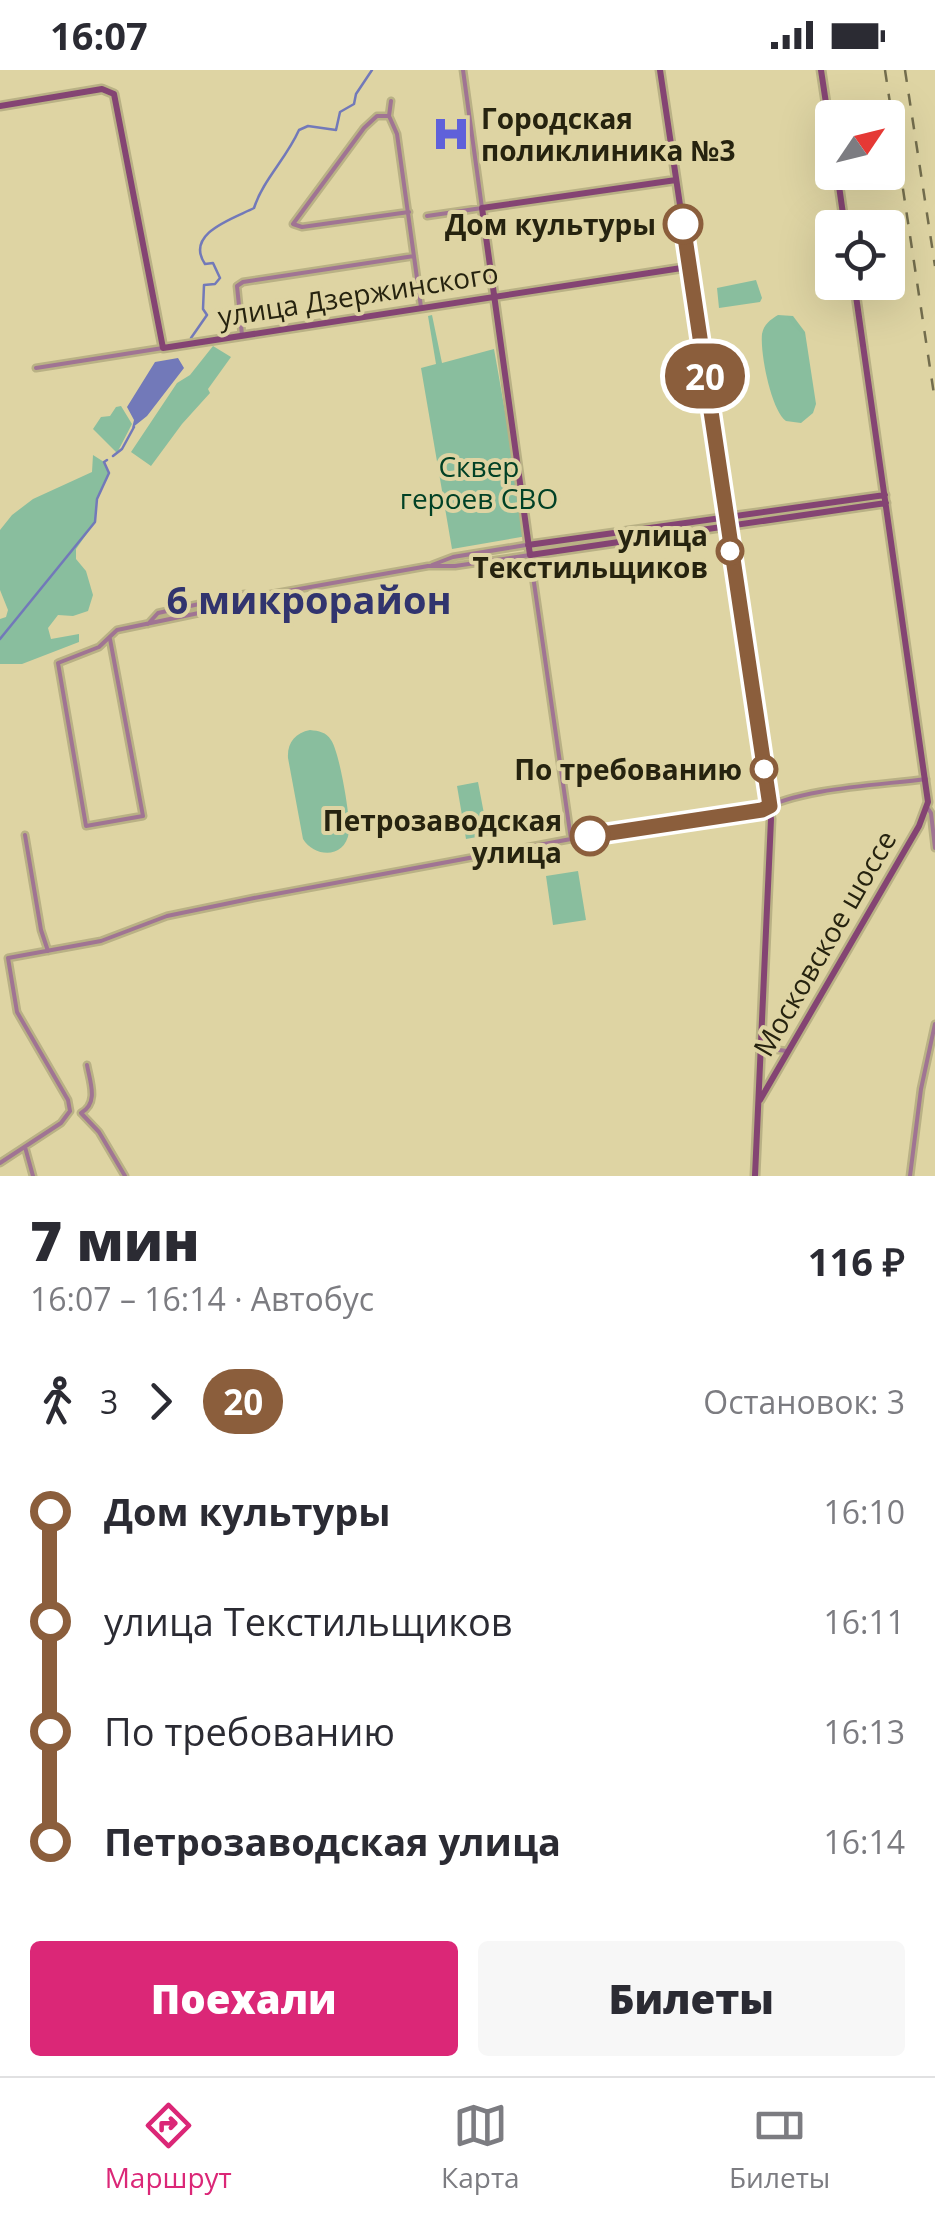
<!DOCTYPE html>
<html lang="ru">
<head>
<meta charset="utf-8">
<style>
  :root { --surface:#fff; --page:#f7f7f7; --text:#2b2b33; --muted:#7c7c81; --line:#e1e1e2; --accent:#db2777 }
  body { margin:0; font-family:"Open Sans",sans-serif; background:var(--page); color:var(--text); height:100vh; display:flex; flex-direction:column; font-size:38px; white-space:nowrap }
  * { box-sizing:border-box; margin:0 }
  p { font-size:32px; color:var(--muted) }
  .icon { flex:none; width:55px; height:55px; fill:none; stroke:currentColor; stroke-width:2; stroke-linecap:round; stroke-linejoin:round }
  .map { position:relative; height:1106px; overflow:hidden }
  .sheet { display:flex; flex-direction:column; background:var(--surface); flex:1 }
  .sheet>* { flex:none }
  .badge { padding:0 20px; border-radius:32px; font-size:35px; line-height:65px }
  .needle { width:65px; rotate:55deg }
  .controls { position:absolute; left:815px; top:30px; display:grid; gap:20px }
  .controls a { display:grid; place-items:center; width:90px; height:90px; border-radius:10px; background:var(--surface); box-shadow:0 10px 40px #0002; font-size:50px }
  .map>.badge { position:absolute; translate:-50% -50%; box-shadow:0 0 0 5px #fff }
  .legs { display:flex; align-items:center; gap:15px; height:110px; padding:0 30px; font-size:32px }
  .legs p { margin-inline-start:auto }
  .head { display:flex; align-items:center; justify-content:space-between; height:170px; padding:0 30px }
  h1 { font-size:55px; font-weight:800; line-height:75px }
  .primary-button { display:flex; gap:20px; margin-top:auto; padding:20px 30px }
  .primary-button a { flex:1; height:115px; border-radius:10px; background:var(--accent); color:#fff; font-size:40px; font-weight:800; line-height:115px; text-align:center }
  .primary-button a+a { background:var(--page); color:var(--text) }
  ul { padding:0 30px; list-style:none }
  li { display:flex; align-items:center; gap:35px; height:110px; font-size:38px }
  li i { display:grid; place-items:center; width:15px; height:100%; margin:0 12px; background:currentColor }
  li i::after { content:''; width:25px; height:25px; margin:-12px; border:8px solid; border-radius:50%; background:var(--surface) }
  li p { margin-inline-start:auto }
  li:first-child i { background:linear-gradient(#0000 50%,currentColor 0) }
  li:last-child i { background:linear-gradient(currentColor 50%,#0000 0) }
  .status { display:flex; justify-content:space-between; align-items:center; height:70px; padding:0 50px; background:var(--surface); direction:ltr }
  .status svg { height:28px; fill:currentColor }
  .tab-bar { display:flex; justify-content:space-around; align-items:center; height:140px; border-top:2px solid var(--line); background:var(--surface); font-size:28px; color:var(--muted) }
  .tab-bar a { display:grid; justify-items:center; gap:5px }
  .tab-bar .on { color:var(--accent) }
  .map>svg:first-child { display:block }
  .green { fill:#89be9e }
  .water { fill:#7279b9 }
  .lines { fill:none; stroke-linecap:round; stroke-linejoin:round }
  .stream { stroke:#7279b9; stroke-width:2.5 }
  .street-casing { stroke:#b9b185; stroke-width:9 }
  .secondary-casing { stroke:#b9b185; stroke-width:11 }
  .street { stroke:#a07493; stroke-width:4 }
  .secondary { stroke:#844473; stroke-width:6 }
  .rail { stroke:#736d4d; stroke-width:2.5; stroke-dasharray:12 12; stroke-linecap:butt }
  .line-1-casing { stroke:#fff; stroke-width:22 }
  .line-1 { stroke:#8b5e3c; stroke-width:15 }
  .stop-1-dot { fill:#fff; stroke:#8b5e3c; stroke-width:5 }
  .labels { text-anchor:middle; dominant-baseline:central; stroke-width:8; stroke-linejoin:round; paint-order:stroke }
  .poi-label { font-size:28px; font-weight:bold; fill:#26230f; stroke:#ded4a3; text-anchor:start }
  .stop-label { font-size:28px; font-weight:bold; fill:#26230f; stroke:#ded4a3; text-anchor:end }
  .street-label { font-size:28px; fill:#26230f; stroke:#ded4a3 }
  .park-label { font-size:28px; fill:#014126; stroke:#ded4a3 }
  .district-label { font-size:38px; font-weight:bold; fill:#31346e; stroke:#ded4a3 }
</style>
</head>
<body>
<div class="status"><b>16:07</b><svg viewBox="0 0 49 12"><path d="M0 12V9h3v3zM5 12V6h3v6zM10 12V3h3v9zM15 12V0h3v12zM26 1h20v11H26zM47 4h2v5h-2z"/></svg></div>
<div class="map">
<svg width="935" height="1106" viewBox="0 0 935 1106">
  <rect width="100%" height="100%" fill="#ded4a3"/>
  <path class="green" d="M756,210L762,228L760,232L719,238L717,218Z
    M432,245L442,293L494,279L527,466L452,479L421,298L436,294L428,246Z
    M778,245L793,246L805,262L816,334L813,343L801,353L786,351C771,340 760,283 762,264C764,254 770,250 778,245Z
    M213,276L231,287L208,319L210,323L182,354L151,396L131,382L177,313L190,305Z
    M121,336L132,354L117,383L93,359L101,347L110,346L116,337Z
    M93,385L104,392L109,403L97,429L95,452L76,479V489L86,501L93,525L88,541L73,546L58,545L48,558L51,569L79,564V572L22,594H0V549L6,547L8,540L0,520V460L12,445L33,429L92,402Z
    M310,660C319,661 326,662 331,670C339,680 351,749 349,762C345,789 315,788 303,769L288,688C287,673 295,663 310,660Z
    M478,712L488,765L466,769L457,716Z
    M578,801L586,850L553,855L546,806Z"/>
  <path class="water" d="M178,288L184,298L147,346L132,358L134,350L127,337L155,292Z"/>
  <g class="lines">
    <path class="stream" d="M191,268L207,245L203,239L204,215L215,214L220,208L213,193L205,194C184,163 235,148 254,138C263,110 286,89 299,60L308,56L336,60L340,42L354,34L356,24L372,0
      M113,386L122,379L134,357
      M0,569L95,452L97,429L109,403L104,392L107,390"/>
    <g class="street-casing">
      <path id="street" d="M391,31L389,46L397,64L421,237
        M389,46H377L364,58L293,154L302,157L409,142
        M427,146L482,138L463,0
        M242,265L237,216L243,212L414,186
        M36,298L163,278
        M432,495L453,487L526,475
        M148,554L158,543L245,524L254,527
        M110,569L143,746L86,756L58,593L99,577L117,560L247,533L254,527L428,496H455L530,485L571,769
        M927,737L931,743L935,778
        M25,765L41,860L48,881
        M762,978L787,981
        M87,995C90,1012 99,1033 81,1043L99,1062L125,1106
        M70,1041L68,1030L17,942L8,888L101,871L167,846L254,828L571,769L762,740C799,718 882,715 926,709
        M25,1077L33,1106
        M0,1093L61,1053L70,1041
        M910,1106L921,1019L935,954"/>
    </g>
    <g class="secondary-casing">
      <path id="secondary" d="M660,0L771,749L755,1106
        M821,0L832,73
        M0,36L102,19L114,24L163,278L688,197
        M837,102L845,158
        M676,110L482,138L530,485L886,433
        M528,475L885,425
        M760,1030L919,756L928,732L854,212"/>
    </g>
    <use href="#street" class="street"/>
    <use href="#secondary" class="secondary"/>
    <path class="rail" d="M885,0L935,331
      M905,0L935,196"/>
  </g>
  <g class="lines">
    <g class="line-1-casing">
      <path id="line-1" d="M590,766L762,740L770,736L683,154"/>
    </g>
    <use href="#line-1" class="line-1"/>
  </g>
  <defs>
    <g id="hospital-bare" transform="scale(3)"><path d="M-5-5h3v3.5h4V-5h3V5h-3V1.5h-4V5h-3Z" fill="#5f61da" stroke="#ded4a3" stroke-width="2.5" paint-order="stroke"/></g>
  </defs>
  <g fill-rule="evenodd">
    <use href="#hospital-bare" x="451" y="64"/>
  </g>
  <g class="stop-1-dot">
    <circle cx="683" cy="154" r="18"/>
    <circle cx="730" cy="481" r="12"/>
    <circle cx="764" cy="699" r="12"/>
    <circle cx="590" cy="766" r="18"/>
  </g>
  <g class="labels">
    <g class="poi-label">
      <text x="481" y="48">Городская<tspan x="481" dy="32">поликлиника №3</tspan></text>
    </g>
    <g class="stop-label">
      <text x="656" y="154">Дом культуры</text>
      <text x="708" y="465">улица<tspan x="708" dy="32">Текстильщиков</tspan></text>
      <text x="742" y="699">По требованию</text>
      <text x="562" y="750">Петрозаводская<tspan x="562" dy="32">улица</tspan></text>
    </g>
    <g class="street-label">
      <text transform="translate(358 224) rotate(-9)">улица Дзержинского</text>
      <text transform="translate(824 873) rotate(-60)">Московское шоссе</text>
    </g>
    <g class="park-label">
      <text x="479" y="396">Сквер<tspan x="479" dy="32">героев СВО</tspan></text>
    </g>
    <g class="district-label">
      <text x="309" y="529">6 микрорайон</text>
    </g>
  </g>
</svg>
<div class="controls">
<a><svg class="needle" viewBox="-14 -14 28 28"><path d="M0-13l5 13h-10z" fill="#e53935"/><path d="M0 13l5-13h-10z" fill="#7c7c81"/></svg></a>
<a><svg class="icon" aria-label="locate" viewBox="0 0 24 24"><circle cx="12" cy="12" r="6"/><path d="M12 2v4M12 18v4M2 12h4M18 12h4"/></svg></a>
</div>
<b class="badge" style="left:705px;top:306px;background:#8b5e3c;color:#fff">20</b>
</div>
<section class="sheet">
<div class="head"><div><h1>7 мин</h1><p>16:07 – 16:14 · Автобус</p></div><b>116 ₽</b></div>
<div class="legs"><svg class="icon" aria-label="walk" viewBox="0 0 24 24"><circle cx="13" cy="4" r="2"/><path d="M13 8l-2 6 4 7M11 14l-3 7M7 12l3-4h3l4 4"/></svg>3<svg class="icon" aria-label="forward" viewBox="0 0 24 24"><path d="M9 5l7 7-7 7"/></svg><b class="badge" style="background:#8b5e3c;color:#fff">20</b><p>Остановок: 3</p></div>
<ul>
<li><i style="color:#8b5e3c"></i><b>Дом культуры</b><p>16:10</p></li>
<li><i style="color:#8b5e3c"></i><span>улица Текстильщиков</span><p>16:11</p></li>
<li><i style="color:#8b5e3c"></i><span>По требованию</span><p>16:13</p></li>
<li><i style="color:#8b5e3c"></i><b>Петрозаводская улица</b><p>16:14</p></li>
</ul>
<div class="primary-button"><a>Поехали</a><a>Билеты</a></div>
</section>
<nav class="tab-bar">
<a class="on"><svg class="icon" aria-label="directions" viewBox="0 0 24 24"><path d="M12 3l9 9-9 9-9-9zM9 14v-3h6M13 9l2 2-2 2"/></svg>Маршрут</a>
<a><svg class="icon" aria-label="map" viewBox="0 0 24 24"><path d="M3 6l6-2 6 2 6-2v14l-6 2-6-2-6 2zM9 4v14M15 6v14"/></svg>Карта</a>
<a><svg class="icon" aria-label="tickets" viewBox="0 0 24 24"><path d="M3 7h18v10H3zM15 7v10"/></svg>Билеты</a>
</nav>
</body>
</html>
